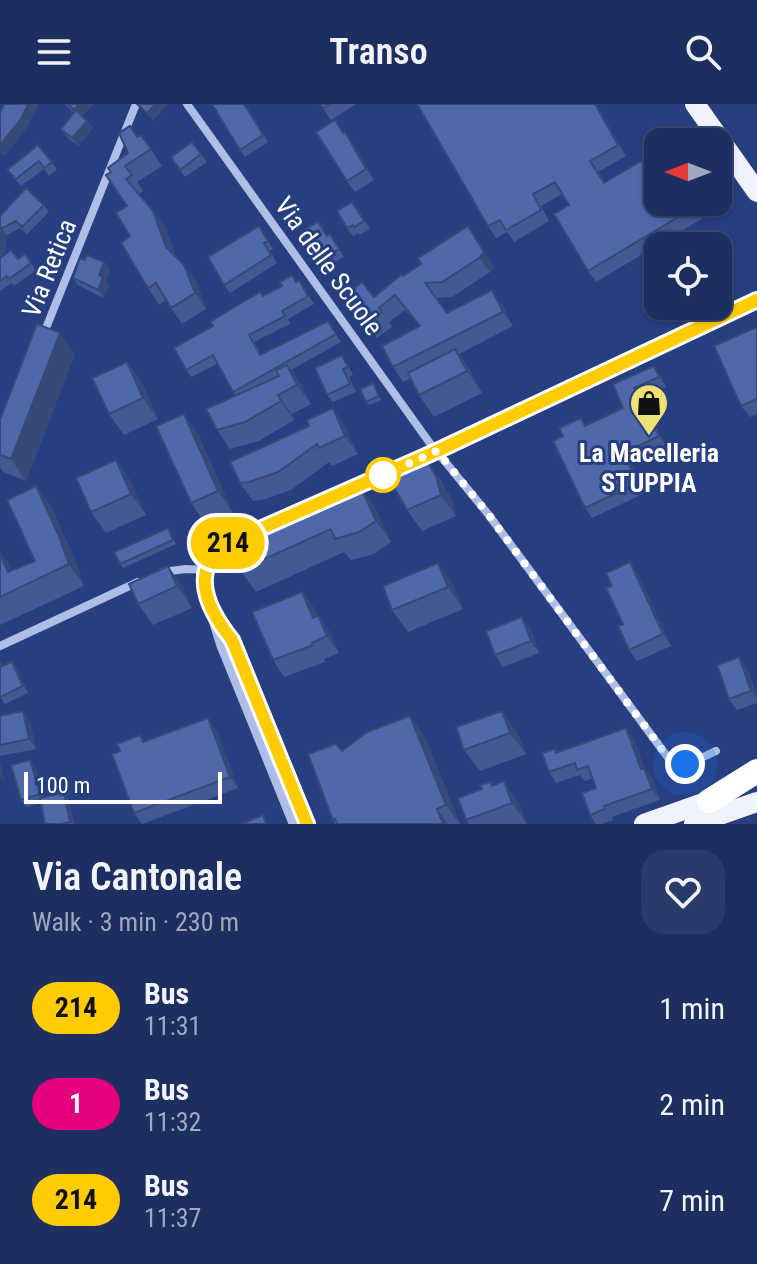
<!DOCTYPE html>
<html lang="en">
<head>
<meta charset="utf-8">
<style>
  :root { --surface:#1d2e61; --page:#2a3a6a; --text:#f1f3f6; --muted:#a0a8bd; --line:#3b4a76 }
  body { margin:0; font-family:"Roboto Condensed",sans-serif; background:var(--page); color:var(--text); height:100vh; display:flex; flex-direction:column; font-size:30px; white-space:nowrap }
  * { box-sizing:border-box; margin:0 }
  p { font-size:26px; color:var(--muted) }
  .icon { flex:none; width:44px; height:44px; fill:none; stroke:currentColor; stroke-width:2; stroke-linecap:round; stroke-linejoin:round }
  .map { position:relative; height:720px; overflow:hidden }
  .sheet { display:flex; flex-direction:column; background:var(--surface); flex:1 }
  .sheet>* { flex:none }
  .badge { padding:0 16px; border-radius:26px; font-size:28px; line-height:52px }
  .needle { width:52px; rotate:270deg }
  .controls { position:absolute; left:644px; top:24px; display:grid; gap:16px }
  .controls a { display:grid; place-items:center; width:88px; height:88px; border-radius:16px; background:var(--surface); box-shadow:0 2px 6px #0004,0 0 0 2px var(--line); font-size:40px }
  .scale { position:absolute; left:24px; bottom:20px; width:198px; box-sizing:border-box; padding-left:8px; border:4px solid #fff; border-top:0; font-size:22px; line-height:28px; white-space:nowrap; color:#fff; -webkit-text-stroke:6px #273e81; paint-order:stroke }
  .you { position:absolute; width:40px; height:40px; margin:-20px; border:6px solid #fff; border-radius:50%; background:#1a73e8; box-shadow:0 0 0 12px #1a73e833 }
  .map>.badge { position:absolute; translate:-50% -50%; box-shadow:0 0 0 4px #fff }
  .round { display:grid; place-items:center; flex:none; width:84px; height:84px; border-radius:24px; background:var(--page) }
  .headline { display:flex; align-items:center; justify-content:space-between; height:136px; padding:0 32px }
  h1 { font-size:38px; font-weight:600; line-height:60px }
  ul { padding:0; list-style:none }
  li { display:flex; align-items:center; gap:24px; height:96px; padding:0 32px }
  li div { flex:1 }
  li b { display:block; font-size:30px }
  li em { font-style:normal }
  li .badge { min-width:88px; font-weight:700; text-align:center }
  header { display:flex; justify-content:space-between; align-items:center; height:104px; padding:0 32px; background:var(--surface); font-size:36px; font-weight:600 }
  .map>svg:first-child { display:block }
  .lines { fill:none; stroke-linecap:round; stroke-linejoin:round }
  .minor { stroke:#afbee6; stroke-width:8 }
  .tertiary { stroke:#afbee6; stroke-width:14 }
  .primary { stroke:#f0f3fd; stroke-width:20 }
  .motorway { stroke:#fff; stroke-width:24 }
  .wall { fill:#445992 }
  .shaded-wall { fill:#374977 }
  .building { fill:#4f68aa; stroke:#374977; stroke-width:2 }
  .line-casing { stroke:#fff; stroke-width:18 }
  .line { stroke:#fc0; stroke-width:12 }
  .walk { stroke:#fff; stroke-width:8; stroke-dasharray:0 14.4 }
  .stop-dot { fill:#fff; stroke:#fc0; stroke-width:4 }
  .labels { text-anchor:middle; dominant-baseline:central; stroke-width:6; stroke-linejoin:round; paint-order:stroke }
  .street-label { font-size:26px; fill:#fff; stroke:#273e81 }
  .poi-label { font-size:26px; font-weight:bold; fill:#fff; stroke:#273e81 }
</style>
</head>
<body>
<header><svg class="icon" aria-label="menu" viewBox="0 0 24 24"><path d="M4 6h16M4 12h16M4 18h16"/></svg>Transo<svg class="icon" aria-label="search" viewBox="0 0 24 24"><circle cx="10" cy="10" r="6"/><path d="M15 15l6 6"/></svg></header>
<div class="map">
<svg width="757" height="720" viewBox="0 0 757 720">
  <rect width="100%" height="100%" fill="#273e81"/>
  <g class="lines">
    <path class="minor" d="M187,0L429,338L488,410L669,655C685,664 700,654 716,647
      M42,234L136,0
      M162,468L186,465L205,466
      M0,542L138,478"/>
    <path class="tertiary" d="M220,521L232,536L307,720
      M296,720L223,540L207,489L205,466L207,459L215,448L228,439L437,347L757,196"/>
    <path class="primary" d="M695,0L757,88
      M644,720L723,692
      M694,720L757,698"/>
    <path class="motorway" d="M709,697L757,667"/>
  </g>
  <path class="wall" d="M65,0H93L82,12L93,24L78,42L67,33L61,25L74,9Z
    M245,0L268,38L245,53L240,46Z
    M320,0H356L331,16Z
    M417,0H596L626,52L598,68L605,79L658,98H718V70L733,96L596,178L588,167L569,101L562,90L541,102L549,117L514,138L507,128L496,134L488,122Z
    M141,31L162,62L137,78L143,87L139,90L165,123L175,151L196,177L206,205L182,220L166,196L159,201L148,184L130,132L127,102L111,68L128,49L137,33Z
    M192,38L207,58L185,73L171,53Z
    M353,39L374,76L355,88L347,77Z
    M38,41L57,65L49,72L44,65L21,82L7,66Z
    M44,101L49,108L27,130L20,124L7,131L4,152L18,155L25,150L36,166L14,182L12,179L0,187V112Z
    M358,105L370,125L359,131L358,129L353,132L347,124Z
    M259,122L273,145L270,147L277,159L230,189L224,181Z
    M468,122L494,163L490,168L452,193L436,194L447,209L502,200L513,222L459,250L470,266L482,289L434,313L419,291L411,274L403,278L393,263L419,222L405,206L389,218L392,223L377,234L354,206L344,192L374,193L421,160Z
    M327,131L335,138L344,153L325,164L322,159L318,161L307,144Z
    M85,156L104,158L110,166L106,176L109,181L103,194L78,181L73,174Z
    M299,176L314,200L288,215L290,220L254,238L261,250L328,217L341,238L291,266L301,280L311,300L292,310L294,316L259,337L230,345L217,326L235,291L217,260L191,273L186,266L213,222L263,192Z
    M757,223V310L750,313L741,302Z
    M75,250L26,377L3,368L0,363V316Z
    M127,258L142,279L158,315L124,331L109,310Z
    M347,259L353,271L349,273L356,288L333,298L327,291Z
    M661,272L666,283L641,294L666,342L631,359L645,389L592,414L585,404L586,321L623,304L613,280Z
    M373,279L381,296L369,301L366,298Z
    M184,310L199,332L233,409L206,421L191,399Z
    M345,322L358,350L332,362L329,358L291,386L262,396L253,397L240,379Z
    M116,356L131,378L146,411L106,429L91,408Z
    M438,372L451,394L456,412L422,427L407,406Z
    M36,382L51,403L73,451L84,482L0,521V448L12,467L35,457Z
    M360,382L375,404L391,438L374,450L351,456L344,448L256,488L240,466L320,402Z
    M168,424L176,440L123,464L120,460Z
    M438,459L453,481L463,505L408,528L392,506Z
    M168,462L183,484L192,504L153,521L138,500Z
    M638,470L671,542L637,557L629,546L623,520Z
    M302,488L314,504L317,512L330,528L339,549L324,555L325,558L284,573L273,556Z
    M530,524L539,549L503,563L495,551Z
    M4,561L17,564L28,589L5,600L0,592Z
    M747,564L757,592V599L737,606L729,595Z
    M0,612L30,617L36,645L0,652Z
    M456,623L517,628L526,650L480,667L464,646Z
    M216,625L238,684L142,720L134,709L120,647L140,631L145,638Z
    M425,633L460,720H335L333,716L342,647Z
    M634,635L644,664L652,674L660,696L612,713L613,716L602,720H596L590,711L596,684L593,674L585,677L580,671L556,679L549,668L555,645L558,648Z
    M36,664L44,694L64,689L69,695L74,720H45L41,699L26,703L21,696Z
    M491,678L493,681L518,698L527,720H469L466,716L482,685Z"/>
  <path class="shaded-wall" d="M28,0H39L27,24L4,53L0,47V41Z
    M79,0H93L80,14L74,6Z
    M156,0H168L153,17L147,9Z
    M595,0H596L626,52L618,41Z
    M87,17L93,24L78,42L72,34Z
    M345,28L353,39L374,76L366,65Z
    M153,107L165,123L177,159L166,143Z
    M468,122L494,163L490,168L479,154Z
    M2,124L7,131L2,164L0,161V135Z
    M104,158L110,166L106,176L109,181L103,194L98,186L99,171Z
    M184,161L196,177L206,205L195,189Z
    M492,186L502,200L513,222L503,208Z
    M60,229L75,250L26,377L11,355Z
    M455,245L470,266L482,289L467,267Z
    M127,258L142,279L158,315L143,294Z
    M287,261L301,280L311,300L297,281Z
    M654,262L661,272L666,283L659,273Z
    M634,284L641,294L666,342L659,332Z
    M278,291L292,310L294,316L281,297Z
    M333,304L345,322L358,350L345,332Z
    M184,310L199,332L233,409L218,387Z
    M624,349L631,359L645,389L638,379Z
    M423,351L451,394L456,412L441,391Z
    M116,356L131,378L146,411L131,390Z
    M36,382L51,403L73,451L84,482L69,460Z
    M360,382L375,404L391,438L376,417Z
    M0,448L11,463L20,483L8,468L0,451Z
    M630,458L638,470L671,542L663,530Z
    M438,459L453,481L463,505L448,483Z
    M168,462L183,484L192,504L177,482Z
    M302,488L314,504L324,530L313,514Z
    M318,511L330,528L339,549L327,532Z
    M522,513L530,524L539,549L531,537Z
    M739,553L747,564L757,595L751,587Z
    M12,558L17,564L28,589L23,582Z
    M23,607L30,617L36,645L29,635Z
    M502,607L517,628L526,650L510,629Z
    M410,612L425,633L460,720L446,701Z
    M208,614L216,625L238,684L230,673Z
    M626,624L634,635L648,676L641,665Z
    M30,656L36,664L45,698L40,690Z
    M0,658L5,679L0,672Z
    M644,664L652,674L660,696L652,685Z
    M504,677L518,698L527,720L512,699Z
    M64,689L69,695L74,720L70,718Z
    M437,705L448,720H443Z"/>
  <path class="building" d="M4,0H28L21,15L0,41V9Z
    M68,0H79L74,6Z
    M137,0H156L147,9Z
    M212,0H244L263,31L240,46Z
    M320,0H330L323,4Z
    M417,0H595L618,41L590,57L604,79L658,47V98H703L588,167L554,110L569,101L555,78L533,90L541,106L506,126L500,116L488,122Z
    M76,6L87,17L72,34L61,25Z
    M335,16L343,29L345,28L366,65L347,77L316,28Z
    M130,22L137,33L141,31L151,45L125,62L132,71L126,75L153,107L166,143L184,161L195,189L171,204L156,179L148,184L121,139L130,132L116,109L127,102L106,71L111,68L108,64L128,49L119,29Z
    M691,27L698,38H673Z
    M192,38L201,50L180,66L171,53Z
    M38,41L52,58L44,64L39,57L16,75L7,66Z
    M718,72L725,85L718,89Z
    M26,84L44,101L22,123L16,117L2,124L0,135V112Z
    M352,98L364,117L354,123L353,121L347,124L337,107Z
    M318,118L327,132L330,130L339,145L320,157L317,151L313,154L307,144L310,142L302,127Z
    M259,122L268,137L264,139L271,151L224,181L208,153Z
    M468,122L484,148L479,154L442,178L425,179L447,209L492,186L503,208L393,263L382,242L420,222L395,191L379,204L382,208L367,220L344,192L362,178L374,193L402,170L403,172L421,160L418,154Z
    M11,146L18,155L25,150L31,159L9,175L7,172L0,177V154Z
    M87,151L104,158L99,171L103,173L98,186L73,174L80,154L85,156Z
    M292,171L296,178L299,176L308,192L282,207L285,212L249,231L260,251L328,217L336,230L233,288L213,251L186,266L174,244L213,222L210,218L246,196L260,188L263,192L282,182L280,178Z
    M37,220L60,229L11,355L0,351V316Z
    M757,223V295L741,302L714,242Z
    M455,245L467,267L419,291L408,269Z
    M342,251L348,263L343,265L350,280L327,291L315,264Z
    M127,258L143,294L109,310L92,274Z
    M287,261L297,281L278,291L281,297L245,318L217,326L206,305L279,272L276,266Z
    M654,262L659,273L634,284L659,332L624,349L638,379L585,404L553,337L563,332L559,324L581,314L585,322L623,304L613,280Z
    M373,279L379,292L366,298L360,285Z
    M333,304L345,332L319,344L317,340L278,368L249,378L240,379L230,358L309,322L307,316Z
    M184,310L218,387L191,399L156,322Z
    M423,351L436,372L441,391L407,406L385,367Z
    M116,356L131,390L91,408L76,374Z
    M36,382L58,430L69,460L0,493V451L8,468L35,457L7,396Z
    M360,382L376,417L359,428L335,435L331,425L240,466L230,442L320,402L318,397Z
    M168,424L173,436L120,460L114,448Z
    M630,458L663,530L629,546L618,522L623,520L606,484L612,482L606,469Z
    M438,459L448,483L392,506L383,482Z
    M168,462L177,482L138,500L129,480Z
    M302,488L313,514L318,511L327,532L312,539L313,541L273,556L252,508Z
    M522,513L531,537L495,551L486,527Z
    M739,553L751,587L729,595L717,561Z
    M0,557L2,562L12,558L23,582L0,593Z
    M23,607L29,635L0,641V612Z
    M502,607L510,629L464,646L456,623Z
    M410,612L446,701L437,705L443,720H337L335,715L333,716L308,650L336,640L342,647L367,628Z
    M208,614L230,673L134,709L112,650L120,647L117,640L140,631L143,638Z
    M626,624L641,665L644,664L652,685L604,702L605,705L590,711L582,689L596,684L588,662L577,666L575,659L549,668L542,649L555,645L556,649Z
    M30,656L40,690L21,696L11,661Z
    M504,677L512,699L466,716L458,694L482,685L480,681L491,678L492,682Z
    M64,689L70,718L61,720H45L40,694Z
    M263,711L266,720H241Z"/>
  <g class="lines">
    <g class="line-casing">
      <path id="line" d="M307,720L232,536C208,506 187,465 228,439L437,347L757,196"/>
    </g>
    <use href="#line" class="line"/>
    <path class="walk" d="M383,371L437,347L488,410L669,655L677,659L685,660"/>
  </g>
  <defs>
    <g id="shop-pin" transform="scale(2)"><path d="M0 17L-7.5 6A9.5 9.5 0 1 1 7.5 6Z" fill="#efe174" stroke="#273e81"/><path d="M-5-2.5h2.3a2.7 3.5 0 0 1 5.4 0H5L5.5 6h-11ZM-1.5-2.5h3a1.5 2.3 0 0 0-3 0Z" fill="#111"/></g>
  </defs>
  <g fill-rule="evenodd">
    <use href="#shop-pin" x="649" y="299"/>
  </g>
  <circle class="stop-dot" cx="383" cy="371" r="16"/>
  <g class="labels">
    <g class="street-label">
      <text transform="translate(329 162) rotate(54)">Via delle Scuole</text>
      <text transform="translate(49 164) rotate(-68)">Via Retica</text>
    </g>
    <g class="poi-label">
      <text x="649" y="349">La Macelleria<tspan x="649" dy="30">STUPPIA</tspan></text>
    </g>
  </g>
</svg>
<div class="controls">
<a><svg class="needle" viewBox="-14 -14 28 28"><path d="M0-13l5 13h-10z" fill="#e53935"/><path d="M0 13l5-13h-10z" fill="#a0a8bd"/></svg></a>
<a><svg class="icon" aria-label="locate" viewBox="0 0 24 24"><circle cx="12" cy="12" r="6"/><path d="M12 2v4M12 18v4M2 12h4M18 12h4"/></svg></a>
</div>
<div class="scale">100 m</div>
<div class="you" style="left:685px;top:660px"></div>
<b class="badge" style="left:228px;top:439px;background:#fc0;color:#111">214</b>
</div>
<section class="sheet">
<div class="headline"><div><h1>Via Cantonale</h1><p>Walk · 3 min · 230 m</p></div><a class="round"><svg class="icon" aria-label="heart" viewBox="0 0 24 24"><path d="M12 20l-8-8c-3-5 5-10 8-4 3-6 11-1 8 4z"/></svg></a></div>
<ul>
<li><span class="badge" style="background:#fc0;color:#111">214</span><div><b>Bus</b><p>11:31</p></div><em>1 min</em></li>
<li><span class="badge" style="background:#e6007e;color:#fff">1</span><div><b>Bus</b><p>11:32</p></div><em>2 min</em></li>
<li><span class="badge" style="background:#fc0;color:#111">214</span><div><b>Bus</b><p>11:37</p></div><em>7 min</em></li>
</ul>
</section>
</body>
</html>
